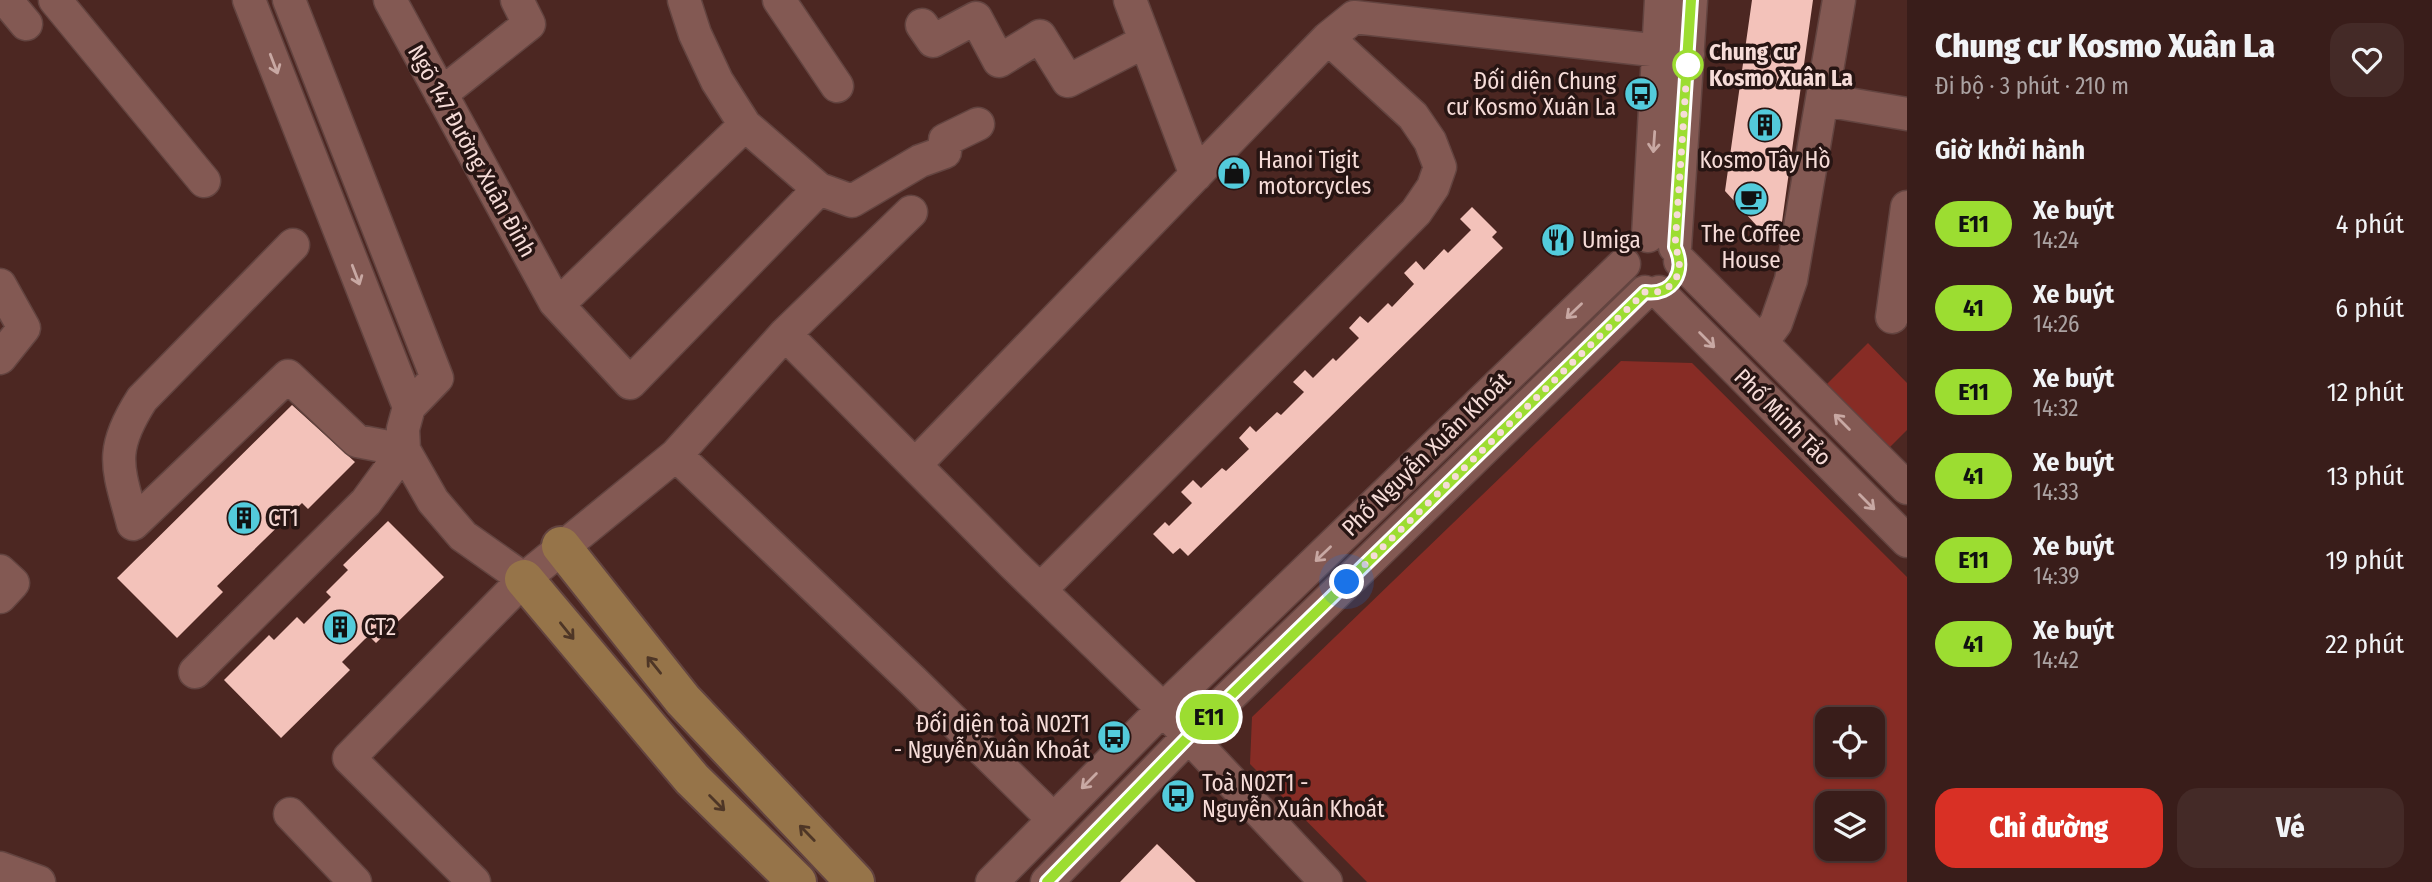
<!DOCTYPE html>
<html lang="vi">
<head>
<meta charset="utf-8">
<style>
  :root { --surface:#391d1a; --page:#442a27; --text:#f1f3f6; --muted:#aba2a2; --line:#533b39; --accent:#d93025 }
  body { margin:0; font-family:"Fira Sans Condensed",sans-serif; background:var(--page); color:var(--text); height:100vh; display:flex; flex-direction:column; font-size:26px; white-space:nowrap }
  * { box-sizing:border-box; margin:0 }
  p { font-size:23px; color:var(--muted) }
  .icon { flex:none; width:38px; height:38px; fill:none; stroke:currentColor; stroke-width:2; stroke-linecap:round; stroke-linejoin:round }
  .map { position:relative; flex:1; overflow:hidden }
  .panel { display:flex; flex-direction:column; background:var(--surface); width:525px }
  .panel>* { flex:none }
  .badge { padding:0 14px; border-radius:23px; font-size:24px; line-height:46px }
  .tools { position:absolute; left:1815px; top:707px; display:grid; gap:14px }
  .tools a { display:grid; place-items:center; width:70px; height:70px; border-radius:14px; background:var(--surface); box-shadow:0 2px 5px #0004,0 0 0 2px var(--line); font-size:35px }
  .you { position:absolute; width:35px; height:35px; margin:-18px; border:5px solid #fff; border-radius:50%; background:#1a73e8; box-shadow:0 0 0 10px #1a73e833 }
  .map>.badge { position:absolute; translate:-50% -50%; box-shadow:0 0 0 4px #fff }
  h2 { padding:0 28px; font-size:26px; line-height:63px }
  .round { display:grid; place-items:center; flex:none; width:74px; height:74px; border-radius:21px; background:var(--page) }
  .summary { display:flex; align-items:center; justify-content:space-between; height:119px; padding:0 28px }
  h1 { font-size:33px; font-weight:800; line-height:52px }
  .action { display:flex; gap:14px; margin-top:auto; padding:14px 28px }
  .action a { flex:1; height:80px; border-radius:21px; background:var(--accent); color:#fff; font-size:28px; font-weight:800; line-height:80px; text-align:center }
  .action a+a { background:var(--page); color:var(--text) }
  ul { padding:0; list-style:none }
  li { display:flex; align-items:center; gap:21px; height:84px; padding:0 28px }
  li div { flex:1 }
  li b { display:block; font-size:26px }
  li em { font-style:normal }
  li .badge { min-width:77px; font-weight:700; text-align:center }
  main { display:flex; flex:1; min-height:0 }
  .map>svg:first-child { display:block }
  .green { fill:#872c25; fill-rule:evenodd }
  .building { fill:#f3c2ba }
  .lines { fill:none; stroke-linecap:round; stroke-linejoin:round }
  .minor-casing { stroke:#634440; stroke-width:35 }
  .major-casing { stroke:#634440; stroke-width:42 }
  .minor { stroke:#835953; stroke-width:32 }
  .major { stroke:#967449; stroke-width:38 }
  .oneway { stroke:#c8a8a3 }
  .oneway2 { stroke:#4e3626 }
  .line-casing { stroke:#fff; stroke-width:16 }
  .line { stroke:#9cdd31; stroke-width:10 }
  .walk { stroke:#f6dcd8; stroke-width:7; stroke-dasharray:0 12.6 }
  .stop-dot { fill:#fff; stroke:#9cdd31; stroke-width:3.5 }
  .labels { text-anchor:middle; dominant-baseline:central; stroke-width:7; stroke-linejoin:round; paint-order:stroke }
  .stop-label { font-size:23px; font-weight:bold; fill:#f6dcd8; stroke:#271513; text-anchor:start }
  .poi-label { font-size:23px; fill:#f6dcd8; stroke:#271513; text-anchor:start }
  .street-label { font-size:23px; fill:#f6dcd8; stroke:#271513 }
</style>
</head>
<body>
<main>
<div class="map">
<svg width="1907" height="882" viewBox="0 0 1907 882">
  <rect width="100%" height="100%" fill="#4c2722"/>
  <path class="green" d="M1868,343L1907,383V430L1889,448L1826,385Z
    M1621,361L1692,363L1907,577V882H1367L1250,764L1252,717ZM1827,719H1872V765H1827ZM1827,803H1872V849H1827Z"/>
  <path class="building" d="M1752,0H1813L1781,229L1757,226L1725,191Z
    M1472,207L1497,232L1492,237L1503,248L1188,556L1180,548L1173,554L1153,534L1165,522L1169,526L1192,503L1181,492L1193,480L1201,488L1222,468L1226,471L1249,449L1239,438L1250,426L1256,432L1277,412L1281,415L1304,392L1293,382L1305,370L1313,378L1333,358L1336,361L1359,338L1349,328L1360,316L1368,323L1388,303L1392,307L1414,284L1404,273L1416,261L1424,270L1444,249L1448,253L1471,230L1460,219Z
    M292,405L355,462L308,509L302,503L217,586L223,592L177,638L117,578Z
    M388,521L444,577L376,643L369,636L365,639L342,662L350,670L281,738L224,680L269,635L274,640L297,617L304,624L331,597L326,592L348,570L343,565Z
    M1157,844L1196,882H1120Z"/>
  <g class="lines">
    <g class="minor-casing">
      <path id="minor" d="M6,0L26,24
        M55,0L204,181
        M249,0L409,407
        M390,0L555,302L630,383L819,189
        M684,0L695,34L717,81L745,125L819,189L852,201L920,161L945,152V140L978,124
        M779,0L837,86
        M1130,0L1196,175
        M922,25L933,41L976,18L999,61L1040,36L1068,81L1144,42
        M441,94L529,24L517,0
        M1824,100L1907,114
        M1648,236L1661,0
        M293,245L142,399C108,452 118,467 133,524L288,376L357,441L404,450L433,501L463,536L524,579
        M1675,247L1691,0
        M1680,261L1907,488
        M0,285L24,328L0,358
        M1659,292L1907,541
        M555,302L568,295L745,125
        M1892,317L1907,207
        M785,334L1013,564L1163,709L1326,882
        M1762,342L1776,323L1791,280L1839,0
        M676,455L913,681L1052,818
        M915,465L1328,38L1354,17L1688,54
        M0,571L13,583L0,597
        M1040,590L1416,212L1433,187L1440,167L1430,141L1413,116L1328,38
        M195,672L366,502L404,450L403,429L409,407L437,378L289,0
        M290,814L355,882
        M0,868L39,882
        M474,882L349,758L524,579L676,455L785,334L911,212
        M992,882L1163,709L1624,264
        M1047,882L1188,737L1645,292"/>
    </g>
    <g class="major-casing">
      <path id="major" d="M561,546L683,700L855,882
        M524,579L692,779L797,882"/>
    </g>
    <use href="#minor" class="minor"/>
    <use href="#major" class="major"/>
  </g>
  <defs><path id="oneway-shaft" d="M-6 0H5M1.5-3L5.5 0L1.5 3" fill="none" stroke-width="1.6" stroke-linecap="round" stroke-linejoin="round" transform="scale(1.75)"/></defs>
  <g class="oneway">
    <use href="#oneway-shaft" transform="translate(274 64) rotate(69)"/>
    <use href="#oneway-shaft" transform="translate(1654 142) rotate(94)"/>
    <use href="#oneway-shaft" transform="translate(356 275) rotate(69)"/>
    <use href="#oneway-shaft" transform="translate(1574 311) rotate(136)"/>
    <use href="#oneway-shaft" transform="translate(1707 340) rotate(45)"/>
    <use href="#oneway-shaft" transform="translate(1842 422) rotate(-135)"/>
    <use href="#oneway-shaft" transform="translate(1867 502) rotate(45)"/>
    <use href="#oneway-shaft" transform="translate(1323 554) rotate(136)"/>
    <use href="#oneway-shaft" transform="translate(1089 781) rotate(135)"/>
  </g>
  <g class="oneway2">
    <use href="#oneway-shaft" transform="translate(567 631) rotate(51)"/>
    <use href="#oneway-shaft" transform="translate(654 665) rotate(-129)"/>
    <use href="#oneway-shaft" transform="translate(717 803) rotate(45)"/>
    <use href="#oneway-shaft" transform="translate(807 833) rotate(-134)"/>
  </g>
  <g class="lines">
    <g class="line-casing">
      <path id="line" d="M1047,882L1188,737L1645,292C1673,296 1687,271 1675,247L1691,0"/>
    </g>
    <use href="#line" class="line"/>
    <path class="walk" d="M1347,582L1645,292C1673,296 1687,271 1675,247L1688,54V65"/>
  </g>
  <defs>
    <g id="bus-disc" transform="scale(1.75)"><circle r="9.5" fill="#53cbdb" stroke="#271513"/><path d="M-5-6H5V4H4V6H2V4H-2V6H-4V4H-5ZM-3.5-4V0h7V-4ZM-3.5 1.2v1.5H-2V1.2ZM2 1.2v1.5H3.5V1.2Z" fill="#111"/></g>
    <g id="building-disc" transform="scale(1.75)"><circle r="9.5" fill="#53cbdb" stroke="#271513"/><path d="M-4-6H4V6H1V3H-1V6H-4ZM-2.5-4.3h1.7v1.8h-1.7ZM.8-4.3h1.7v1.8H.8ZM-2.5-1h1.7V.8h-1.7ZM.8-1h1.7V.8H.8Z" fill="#111"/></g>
    <g id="shop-disc" transform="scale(1.75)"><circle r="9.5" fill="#53cbdb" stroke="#271513"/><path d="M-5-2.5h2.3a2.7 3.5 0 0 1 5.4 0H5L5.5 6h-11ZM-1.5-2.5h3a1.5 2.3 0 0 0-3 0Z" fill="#111"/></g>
    <g id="cafe-disc" transform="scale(1.75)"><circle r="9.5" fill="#53cbdb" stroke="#271513"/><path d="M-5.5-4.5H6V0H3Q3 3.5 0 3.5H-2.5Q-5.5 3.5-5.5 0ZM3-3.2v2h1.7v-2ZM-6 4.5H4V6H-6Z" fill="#111"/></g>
    <g id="restaurant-disc" transform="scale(1.75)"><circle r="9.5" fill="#53cbdb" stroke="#271513"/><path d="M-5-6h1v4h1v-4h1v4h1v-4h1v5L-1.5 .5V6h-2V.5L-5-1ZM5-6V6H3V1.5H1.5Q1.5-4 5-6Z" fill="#111"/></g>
  </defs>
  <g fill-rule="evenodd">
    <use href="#bus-disc" x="1641" y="94"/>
    <use href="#building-disc" x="1765" y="125"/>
    <use href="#shop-disc" x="1234" y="173"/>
    <use href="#cafe-disc" x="1751" y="199"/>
    <use href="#restaurant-disc" x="1558" y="240"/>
    <use href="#building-disc" x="244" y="518"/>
    <use href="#building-disc" x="340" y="627"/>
    <use href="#bus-disc" x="1114" y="737"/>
    <use href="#bus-disc" x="1178" y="796"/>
  </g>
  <circle class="stop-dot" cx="1688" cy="65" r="14"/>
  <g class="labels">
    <g class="stop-label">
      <text x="1709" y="52">Chung cư<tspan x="1709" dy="26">Kosmo Xuân La</tspan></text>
    </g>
    <g class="poi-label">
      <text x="1616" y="81" text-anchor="end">Đối diện Chung<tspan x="1616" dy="26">cư Kosmo Xuân La</tspan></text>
      <text x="1258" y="160">Hanoi Tigit<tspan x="1258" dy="26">motorcycles</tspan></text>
      <text x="1765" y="160" text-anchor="middle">Kosmo Tây Hồ</text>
      <text x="1751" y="234" text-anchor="middle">The Coffee<tspan x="1751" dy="26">House</tspan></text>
      <text x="1582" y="240">Umiga</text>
      <text x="268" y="518">CT1</text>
      <text x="364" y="627">CT2</text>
      <text x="1090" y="724" text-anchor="end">Đối diện toà N02T1<tspan x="1090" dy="26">- Nguyễn Xuân Khoát</tspan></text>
      <text x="1202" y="783">Toà N02T1 -<tspan x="1202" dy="26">Nguyễn Xuân Khoát</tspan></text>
    </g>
    <g class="street-label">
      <text transform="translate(472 151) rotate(61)">Ngõ 147 Đường Xuân Đỉnh</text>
      <text transform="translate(1783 417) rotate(45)">Phố Minh Tảo</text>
      <text transform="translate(1426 454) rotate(-44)">Phố Nguyễn Xuân Khoát</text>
    </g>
  </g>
</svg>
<div class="tools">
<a><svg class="icon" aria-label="locate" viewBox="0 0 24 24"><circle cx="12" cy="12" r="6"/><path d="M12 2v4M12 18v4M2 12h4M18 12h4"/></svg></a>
<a><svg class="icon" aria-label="layers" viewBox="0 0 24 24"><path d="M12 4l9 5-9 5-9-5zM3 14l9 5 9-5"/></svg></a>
</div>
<div class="you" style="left:1347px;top:582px"></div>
<b class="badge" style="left:1209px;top:717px;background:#9cdd31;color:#111">E11</b>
</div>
<section class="panel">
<div class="summary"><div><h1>Chung cư Kosmo Xuân La</h1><p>Đi bộ · 3 phút · 210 m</p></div><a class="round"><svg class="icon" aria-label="heart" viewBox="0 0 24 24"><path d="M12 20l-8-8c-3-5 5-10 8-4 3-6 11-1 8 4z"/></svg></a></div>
<h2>Giờ khởi hành</h2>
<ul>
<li><span class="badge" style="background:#9cdd31;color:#111">E11</span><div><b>Xe buýt</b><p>14:24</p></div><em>4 phút</em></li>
<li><span class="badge" style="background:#9cdd31;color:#111">41</span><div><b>Xe buýt</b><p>14:26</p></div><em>6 phút</em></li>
<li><span class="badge" style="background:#9cdd31;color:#111">E11</span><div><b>Xe buýt</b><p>14:32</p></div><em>12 phút</em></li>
<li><span class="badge" style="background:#9cdd31;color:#111">41</span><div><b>Xe buýt</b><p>14:33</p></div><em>13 phút</em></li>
<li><span class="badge" style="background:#9cdd31;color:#111">E11</span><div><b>Xe buýt</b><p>14:39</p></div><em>19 phút</em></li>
<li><span class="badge" style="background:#9cdd31;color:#111">41</span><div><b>Xe buýt</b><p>14:42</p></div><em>22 phút</em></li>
</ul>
<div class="action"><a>Chỉ đường</a><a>Vé</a></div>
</section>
</main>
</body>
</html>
